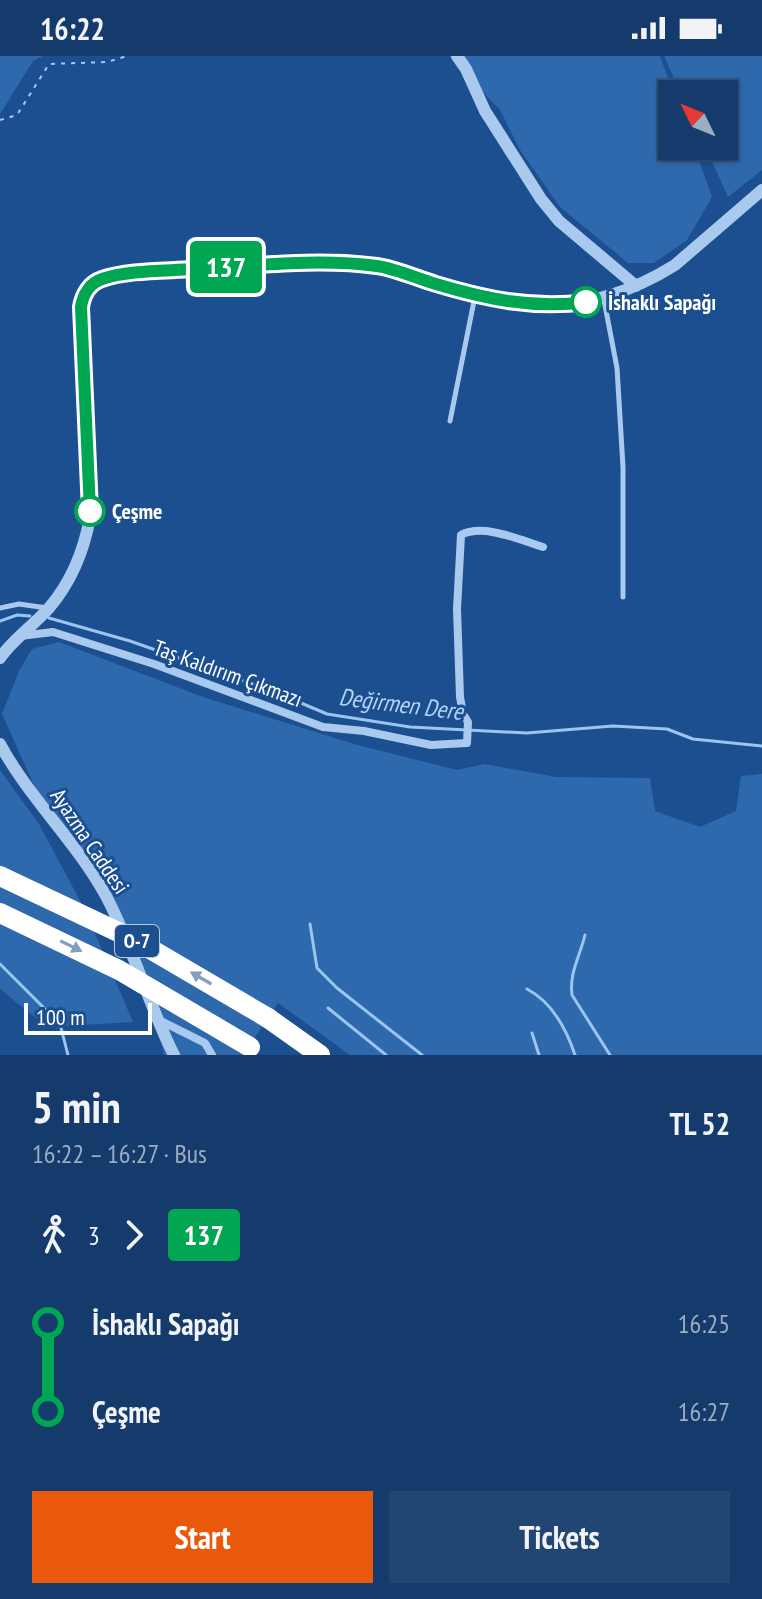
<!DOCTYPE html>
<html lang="en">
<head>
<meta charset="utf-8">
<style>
  :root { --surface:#143b6b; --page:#214673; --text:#f1f3f6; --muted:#9dadc1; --line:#33557e; --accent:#ea580c }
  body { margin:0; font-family:"PT Sans Narrow",sans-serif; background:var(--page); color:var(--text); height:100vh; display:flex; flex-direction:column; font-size:30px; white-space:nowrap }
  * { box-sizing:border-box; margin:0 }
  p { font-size:26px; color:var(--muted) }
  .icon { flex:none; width:44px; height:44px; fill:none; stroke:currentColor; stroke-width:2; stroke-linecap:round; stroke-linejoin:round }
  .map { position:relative; height:999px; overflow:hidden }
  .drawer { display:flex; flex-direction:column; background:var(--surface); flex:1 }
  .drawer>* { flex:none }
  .badge { padding:0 16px; border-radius:6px; font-size:28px; line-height:52px }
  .needle { width:52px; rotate:313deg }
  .controls { position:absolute; left:658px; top:24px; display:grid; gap:16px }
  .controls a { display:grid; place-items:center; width:80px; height:80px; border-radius:0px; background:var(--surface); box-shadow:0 2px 6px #0004,0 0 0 2px var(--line); font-size:40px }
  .scale { position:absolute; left:24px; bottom:20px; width:128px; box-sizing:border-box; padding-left:8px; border:4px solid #fff; border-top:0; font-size:22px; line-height:28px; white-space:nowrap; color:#fff; -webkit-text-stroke:6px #1b4f8f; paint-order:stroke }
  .map>.badge { position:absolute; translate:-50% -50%; box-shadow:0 0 0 4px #fff }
  .legs { display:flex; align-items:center; gap:12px; height:88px; padding:0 32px; font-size:26px }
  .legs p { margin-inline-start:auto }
  .headline { display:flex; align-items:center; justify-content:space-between; height:136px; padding:0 32px }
  h1 { font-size:44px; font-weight:800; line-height:60px }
  .action { display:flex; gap:16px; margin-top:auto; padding:16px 32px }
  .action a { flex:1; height:92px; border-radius:0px; background:var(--accent); color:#fff; font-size:32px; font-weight:800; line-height:92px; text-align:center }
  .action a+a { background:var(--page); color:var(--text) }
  ul { padding:0 32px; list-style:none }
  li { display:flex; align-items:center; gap:28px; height:88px; font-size:30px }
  li i { display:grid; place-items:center; width:12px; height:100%; margin:0 10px; background:currentColor }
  li i::after { content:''; width:20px; height:20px; margin:-10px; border:6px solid; border-radius:50%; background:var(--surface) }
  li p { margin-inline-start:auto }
  li:first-child i { background:linear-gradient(#0000 50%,currentColor 0) }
  li:last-child i { background:linear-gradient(currentColor 50%,#0000 0) }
  .status { display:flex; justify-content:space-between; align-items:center; height:56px; padding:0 40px; background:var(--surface); direction:ltr }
  .status svg { height:22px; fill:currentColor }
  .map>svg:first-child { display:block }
  .green { fill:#2e69ad }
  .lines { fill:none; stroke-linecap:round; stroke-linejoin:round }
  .stream { stroke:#9cc4f0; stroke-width:3 }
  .path { stroke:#a9c9ee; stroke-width:2; stroke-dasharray:4 6; stroke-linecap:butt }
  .service { stroke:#a9c9ee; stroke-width:5 }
  .minor { stroke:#a9c9ee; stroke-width:8 }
  .tertiary { stroke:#a9c9ee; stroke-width:12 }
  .motorway { stroke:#fff; stroke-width:20 }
  .motorway-bridge { stroke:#fff; stroke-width:20 }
  .oneway { fill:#829ec1 }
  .line-1-casing { stroke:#fff; stroke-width:18 }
  .line-1 { stroke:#00a651; stroke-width:12 }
  .stop-1-dot { fill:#fff; stroke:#00a651; stroke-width:4 }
  .labels { text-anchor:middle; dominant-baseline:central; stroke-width:6; stroke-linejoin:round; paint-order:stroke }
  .shield { fill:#1b4f8f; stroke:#bbcadd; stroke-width:2 }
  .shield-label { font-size:20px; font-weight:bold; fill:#fff }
  .stop-label { font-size:22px; font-weight:bold; fill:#fff; stroke:#1b4f8f; text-anchor:start }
  .street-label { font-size:22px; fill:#fff; stroke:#1b4f8f }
  .water-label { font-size:24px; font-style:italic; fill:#b5d3f5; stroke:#1b4f8f }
</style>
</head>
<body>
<div class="status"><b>16:22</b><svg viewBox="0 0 49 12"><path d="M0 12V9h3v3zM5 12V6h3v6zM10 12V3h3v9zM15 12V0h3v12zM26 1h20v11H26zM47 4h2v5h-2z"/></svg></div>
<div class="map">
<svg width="762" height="999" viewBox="0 0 762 999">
  <rect width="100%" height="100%" fill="#1b4f8f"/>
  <path class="green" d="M0,0H43L33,5L0,58Z
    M449,0H660L674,38L672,90H694L712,141L687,184L654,207H628L560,151L520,94L500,54Z
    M664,0H762V114L728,141L705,90H724V38H681Z
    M59,586L203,641L354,688L457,714L484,708L556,721L650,722L655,755L700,771L736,755L741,720L762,718V999H350L278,947L243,999H164L153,960L126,887L89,819L41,745L2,658L19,615L32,593Z
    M0,714L39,768L84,852L133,966L47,971L0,933Z"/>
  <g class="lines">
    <path class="stream" d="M49,562L130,585L275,636L327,658L410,671L527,677L613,670L667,673L693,683L762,690
      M0,565L17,559L30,560
      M310,868L317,912L337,932L422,999
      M585,879C580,900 569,917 572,939L610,999
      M0,908L60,968L68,999
      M527,933C552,946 566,972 575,999
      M328,952L386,999
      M532,977L539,999"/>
    <path class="path" d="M0,64L17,59L49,8L107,6L127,0"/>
    <path class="service" d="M604,244L617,312L623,411V541
      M450,365L475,240
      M0,552L19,548L47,552"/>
    <path class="minor" d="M20,580L53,576L154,608L323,671L364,675L431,689L467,687L468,666L463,658L460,641L457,553L461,479C483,467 520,484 543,491
      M159,964L205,987L212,999"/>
    <path class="tertiary" d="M457,0L466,13L485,55L541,143L559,165L636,230
      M0,602C13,583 33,570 49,552C72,525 84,495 90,461L81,251C83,239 90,227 102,223C127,214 167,215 193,213C253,210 317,202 376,210C392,212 408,219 423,224C462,236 501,249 542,249C590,250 635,234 675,209L762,134
      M0,688C29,742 76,785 106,840C133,891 148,948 174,999"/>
    <path class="motorway" d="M268,962L320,999"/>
    <path class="motorway-bridge" d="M0,820L135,884L268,962
      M0,857L119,914L250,991"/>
  </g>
  <defs><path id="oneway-solid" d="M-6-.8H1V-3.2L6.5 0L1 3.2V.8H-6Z" transform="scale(2)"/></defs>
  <g class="oneway">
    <use href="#oneway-solid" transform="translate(71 890) rotate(26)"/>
    <use href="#oneway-solid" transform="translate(201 922) rotate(-150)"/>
  </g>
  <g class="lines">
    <g class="line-1-casing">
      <path id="line-1" d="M90,455L81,251C83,238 90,227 102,223C127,214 167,215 193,213C253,210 317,202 377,210C397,213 416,222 436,228C486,243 533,253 586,246"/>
    </g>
    <use href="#line-1" class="line-1"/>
  </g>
  <g class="stop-1-dot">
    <circle cx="586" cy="246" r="14"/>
    <circle cx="90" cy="455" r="14"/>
  </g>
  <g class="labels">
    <rect class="shield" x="115" y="869" width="44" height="32" rx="6"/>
    <g class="shield-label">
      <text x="137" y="885">O-7</text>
    </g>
    <g class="stop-label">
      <text x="608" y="246">İshaklı Sapağı</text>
      <text x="112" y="455">Çeşme</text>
    </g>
    <g class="street-label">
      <text transform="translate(228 617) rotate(20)">Taş Kaldırım Çıkmazı</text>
      <text transform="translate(90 785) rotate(56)">Ayazma Caddesi</text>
    </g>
    <g class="water-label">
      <text transform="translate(401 648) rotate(7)">Değirmen Dere</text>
    </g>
  </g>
</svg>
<div class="controls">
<a><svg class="needle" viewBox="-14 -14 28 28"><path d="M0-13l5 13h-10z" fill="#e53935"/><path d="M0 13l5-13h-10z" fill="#9dadc1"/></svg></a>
</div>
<div class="scale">100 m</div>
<b class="badge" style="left:226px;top:211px;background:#00a651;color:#fff">137</b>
</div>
<section class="drawer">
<div class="headline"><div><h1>5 min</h1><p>16:22 – 16:27 · Bus</p></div><b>TL 52</b></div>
<div class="legs"><svg class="icon" aria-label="walk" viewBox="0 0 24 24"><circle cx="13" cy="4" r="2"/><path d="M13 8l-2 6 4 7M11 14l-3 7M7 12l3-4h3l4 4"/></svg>3<svg class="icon" aria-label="forward" viewBox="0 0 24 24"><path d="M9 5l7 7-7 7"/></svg><b class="badge" style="background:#00a651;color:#fff">137</b></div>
<ul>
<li><i style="color:#00a651"></i><b>İshaklı Sapağı</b><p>16:25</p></li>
<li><i style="color:#00a651"></i><b>Çeşme</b><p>16:27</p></li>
</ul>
<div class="action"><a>Start</a><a>Tickets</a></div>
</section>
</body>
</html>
